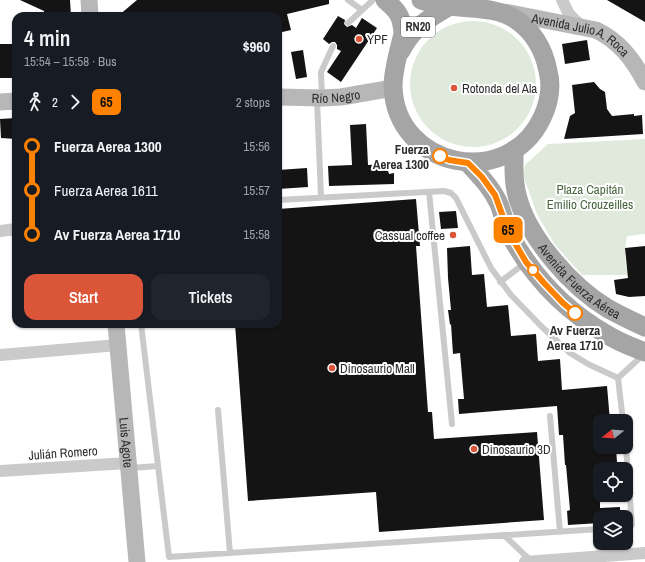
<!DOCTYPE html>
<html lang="en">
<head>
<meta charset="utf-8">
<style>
  :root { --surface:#171b24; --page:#20242c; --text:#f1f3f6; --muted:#9ea1a6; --accent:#db5539 }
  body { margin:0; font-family:"Archivo Narrow",sans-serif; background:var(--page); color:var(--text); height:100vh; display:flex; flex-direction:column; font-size:15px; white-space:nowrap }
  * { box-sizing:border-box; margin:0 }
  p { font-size:13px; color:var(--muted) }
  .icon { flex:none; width:22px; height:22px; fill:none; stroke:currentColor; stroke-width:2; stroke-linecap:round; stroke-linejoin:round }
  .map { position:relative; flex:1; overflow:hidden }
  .details { position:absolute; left:12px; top:12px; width:270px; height:316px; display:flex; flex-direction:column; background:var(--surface); border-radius:12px; box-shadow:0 1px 3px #0004 }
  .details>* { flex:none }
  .badge { padding:0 8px; border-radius:6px; font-size:14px; line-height:26px }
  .needle { width:26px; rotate:253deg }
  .buttons { position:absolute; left:593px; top:414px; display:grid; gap:8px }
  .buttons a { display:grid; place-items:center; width:40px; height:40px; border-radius:8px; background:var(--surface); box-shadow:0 1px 3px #0004; font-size:20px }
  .map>.badge { position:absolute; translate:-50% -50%; box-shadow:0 0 0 2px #fff }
  .legs { display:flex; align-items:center; gap:6px; height:44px; padding:0 12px; font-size:13px }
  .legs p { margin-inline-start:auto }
  .overview { display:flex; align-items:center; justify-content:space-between; height:68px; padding:0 12px }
  h1 { font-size:22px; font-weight:600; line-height:30px }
  .cta { display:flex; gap:8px; margin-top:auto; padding:8px 12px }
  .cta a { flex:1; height:46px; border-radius:12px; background:var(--accent); color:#fff; font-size:16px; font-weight:600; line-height:46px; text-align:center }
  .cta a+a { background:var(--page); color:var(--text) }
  ul { padding:0 12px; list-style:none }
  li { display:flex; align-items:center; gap:14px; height:44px; font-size:15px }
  li i { display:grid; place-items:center; width:6px; height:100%; margin:0 5px; background:currentColor }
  li i::after { content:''; width:10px; height:10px; margin:-5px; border:3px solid; border-radius:50%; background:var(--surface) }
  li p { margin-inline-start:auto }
  li:first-child i { background:linear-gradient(#0000 50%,currentColor 0) }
  li:last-child i { background:linear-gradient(currentColor 50%,#0000 0) }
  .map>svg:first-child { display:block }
  .green { fill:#e0eadc }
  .building { fill:#141414 }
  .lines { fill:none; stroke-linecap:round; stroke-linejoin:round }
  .service { stroke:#cacaca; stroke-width:6 }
  .minor { stroke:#cacaca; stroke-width:12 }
  .secondary { stroke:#b7b7b7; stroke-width:17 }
  .primary { stroke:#a5a5a5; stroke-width:19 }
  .line-1-casing { stroke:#fff; stroke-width:9 }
  .line-1 { stroke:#ff8100; stroke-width:6 }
  .poi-dot { fill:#db5539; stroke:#fff; stroke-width:1.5 }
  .stop-1-dot { fill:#fff; stroke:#ff8100; stroke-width:2 }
  .labels { text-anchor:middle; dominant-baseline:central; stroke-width:4; stroke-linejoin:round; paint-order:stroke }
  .shield { fill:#fff; stroke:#6c6c6c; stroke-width:1 }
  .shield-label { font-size:12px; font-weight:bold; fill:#2d2d2d }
  .street-label { font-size:13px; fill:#2d2d2d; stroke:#fff }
  .poi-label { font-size:13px; fill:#2d2d2d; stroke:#fff; text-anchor:start }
  .stop-label { font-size:13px; font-weight:bold; fill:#2d2d2d; stroke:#fff; text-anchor:end }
  .park-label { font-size:13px; fill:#47663e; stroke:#fff }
</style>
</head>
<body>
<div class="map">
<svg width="645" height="562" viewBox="0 0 645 562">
  <rect width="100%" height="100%" fill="#fff"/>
  <path class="green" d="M410 84a63 63 0 1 1 126 0a63 63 0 1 1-126 0Z
    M645,139V234L627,236C625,247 623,265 630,275H582L555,245L537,214L523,175L525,165L548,144Z"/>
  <path class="building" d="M20,0H70L71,16H44V11Z
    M137,0H329V4L287,14L291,30L278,33V16H244L243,14L235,16H118Z
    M607,0H645V22Z
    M338,16L345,20L344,24L347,27L352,25L356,28L362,18L377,28L341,82L327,72L341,51L337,49V45L335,42H332L329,44L323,39Z
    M587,40L590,60L565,64L562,44Z
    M0,44H16V78H0Z
    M303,50L307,77L296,79L291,52Z
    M594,82L600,89L605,92L607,109L612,116L634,114V116L642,115L643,134L564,139L570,116L575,113L572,85Z
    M16,118V139L1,138L0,119Z
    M366,124L368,165L386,164L389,174L394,173V184L329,186L328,166L352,165L350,125Z
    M307,168L308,187L278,189V170Z
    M416,199L420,246H416L428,412H432L434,439L537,432L544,520L379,532L376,492L248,501L235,324H278V209Z
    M456,211L458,228L441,229L439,212Z
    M470,246L472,275L484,274L487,307L508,305L511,336L536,334L538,361L560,359L562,390L607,386L610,421H600V449L616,448L617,462L600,463V508L620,507V517H600V523L568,525L567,511L570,510L566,465H565L563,435H559L557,406L459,414L458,399H464L460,353L453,354L451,324L450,325L448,310H451L448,278L447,248Z
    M645,246V296L629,297L616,294L614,280L628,278L625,248Z"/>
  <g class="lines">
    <path class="service" d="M348,0L362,10
      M348,23L373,0
      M322,96L321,72L333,46
      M317,99L321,197
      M429,192L452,424
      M278,200L444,191L451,193L456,198L491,268L511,295L541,326L570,353L588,364L618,378L623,421
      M500,282L525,263
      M141,324L169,557L600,529
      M618,378L644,354
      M218,410L230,553
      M550,416L560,532
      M626,447L632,525L626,527
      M130,468L158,466
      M504,535L532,562
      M604,556L613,543"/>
    <path class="minor" d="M562,0L569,14L582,27
      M0,231L16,229
      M0,355L118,345
      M0,471L128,463
      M525,562L645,553"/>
    <g class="secondary">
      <path d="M89,0L90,16"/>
      <path id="s1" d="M504,12L596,30C619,41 633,59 645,82"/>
      <path id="s2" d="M278,97L323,98L341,97L393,88"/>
      <path d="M0,102L16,101"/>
      <path id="s3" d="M116,324L137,562"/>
    </g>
    <g class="primary">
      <path d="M385,0C398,11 402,16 403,34C399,51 393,69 393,87C396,168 507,191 542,118C549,103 552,86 548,71C544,50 533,31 515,19C496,7 472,9 450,6C440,5 430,3 421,0"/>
      <path d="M401,51C412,28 429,18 450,6"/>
      <path id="s4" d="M514,150C514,168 513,185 519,202C531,240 572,287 607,308C619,315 632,321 645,327"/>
      <path d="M468,163C480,176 492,188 499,204C503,214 505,226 510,235C533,277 566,311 606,334C618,342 632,347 645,352"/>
    </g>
  </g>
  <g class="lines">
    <g class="line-1-casing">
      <path id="line-1" d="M440,156L449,160L468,163L482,177L495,195L509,233L526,262L544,283L563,303L575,313"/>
    </g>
    <use href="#line-1" class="line-1"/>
  </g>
  <g class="poi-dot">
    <circle cx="359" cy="39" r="4"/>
    <circle cx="454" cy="88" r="4"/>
    <circle cx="453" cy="235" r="4"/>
    <circle cx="332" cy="368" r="4"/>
    <circle cx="474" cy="449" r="4"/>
  </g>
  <g class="stop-1-dot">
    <circle cx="440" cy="156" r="7"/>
    <circle cx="533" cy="270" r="5"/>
    <circle cx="575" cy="313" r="7"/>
  </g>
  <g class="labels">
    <rect class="shield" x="401" y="17" width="34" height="20" rx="3"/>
    <g class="shield-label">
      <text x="418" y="27">RN20</text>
    </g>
    <g class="street-label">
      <text stroke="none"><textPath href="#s1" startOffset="81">Avenida Julio A. Roca</textPath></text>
      <text stroke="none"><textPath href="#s2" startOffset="58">Río Negro</textPath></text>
      <text stroke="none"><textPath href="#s4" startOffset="154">Avenida Fuerza Aérea</textPath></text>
      <text stroke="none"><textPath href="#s3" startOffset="119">Luis Agote</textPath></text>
      <text transform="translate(63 453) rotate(-4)">Julián Romero</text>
    </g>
    <g class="poi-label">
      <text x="367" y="39">YPF</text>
      <text x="462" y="88">Rotonda del Ala</text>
      <text x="445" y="235" text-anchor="end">Cassual coffee</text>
      <text x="340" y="368">Dinosaurio Mall</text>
      <text x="482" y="449">Dinosaurio 3D</text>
    </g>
    <g class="stop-label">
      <text x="429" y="149">Fuerza<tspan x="429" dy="15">Aerea 1300</tspan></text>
      <text x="575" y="330" text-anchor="middle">Av Fuerza<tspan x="575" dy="15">Aerea 1710</tspan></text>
    </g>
    <g class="park-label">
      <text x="590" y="189">Plaza Capitán<tspan x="590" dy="15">Emilio Crouzeilles</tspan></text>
    </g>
  </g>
</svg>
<div class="buttons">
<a><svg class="needle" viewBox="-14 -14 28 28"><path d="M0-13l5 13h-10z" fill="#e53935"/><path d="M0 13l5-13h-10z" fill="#9ea1a6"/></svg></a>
<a><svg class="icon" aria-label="locate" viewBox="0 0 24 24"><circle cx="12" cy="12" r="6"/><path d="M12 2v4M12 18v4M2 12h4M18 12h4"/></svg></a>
<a><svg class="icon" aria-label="layers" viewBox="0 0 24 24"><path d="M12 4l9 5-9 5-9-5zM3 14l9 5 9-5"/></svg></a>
</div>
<b class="badge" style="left:508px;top:230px;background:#ff8100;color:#111">65</b>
<section class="details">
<div class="overview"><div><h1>4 min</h1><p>15:54 – 15:58 · Bus</p></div><b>$960</b></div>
<div class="legs"><svg class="icon" aria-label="walk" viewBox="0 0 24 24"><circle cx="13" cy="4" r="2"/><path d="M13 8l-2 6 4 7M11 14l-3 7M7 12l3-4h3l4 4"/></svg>2<svg class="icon" aria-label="forward" viewBox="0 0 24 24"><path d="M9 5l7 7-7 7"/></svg><b class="badge" style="background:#ff8100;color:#111">65</b><p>2 stops</p></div>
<ul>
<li><i style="color:#ff8100"></i><b>Fuerza Aerea 1300</b><p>15:56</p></li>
<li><i style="color:#ff8100"></i><span>Fuerza Aerea 1611</span><p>15:57</p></li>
<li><i style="color:#ff8100"></i><b>Av Fuerza Aerea 1710</b><p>15:58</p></li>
</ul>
<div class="cta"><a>Start</a><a>Tickets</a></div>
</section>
</div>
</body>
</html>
